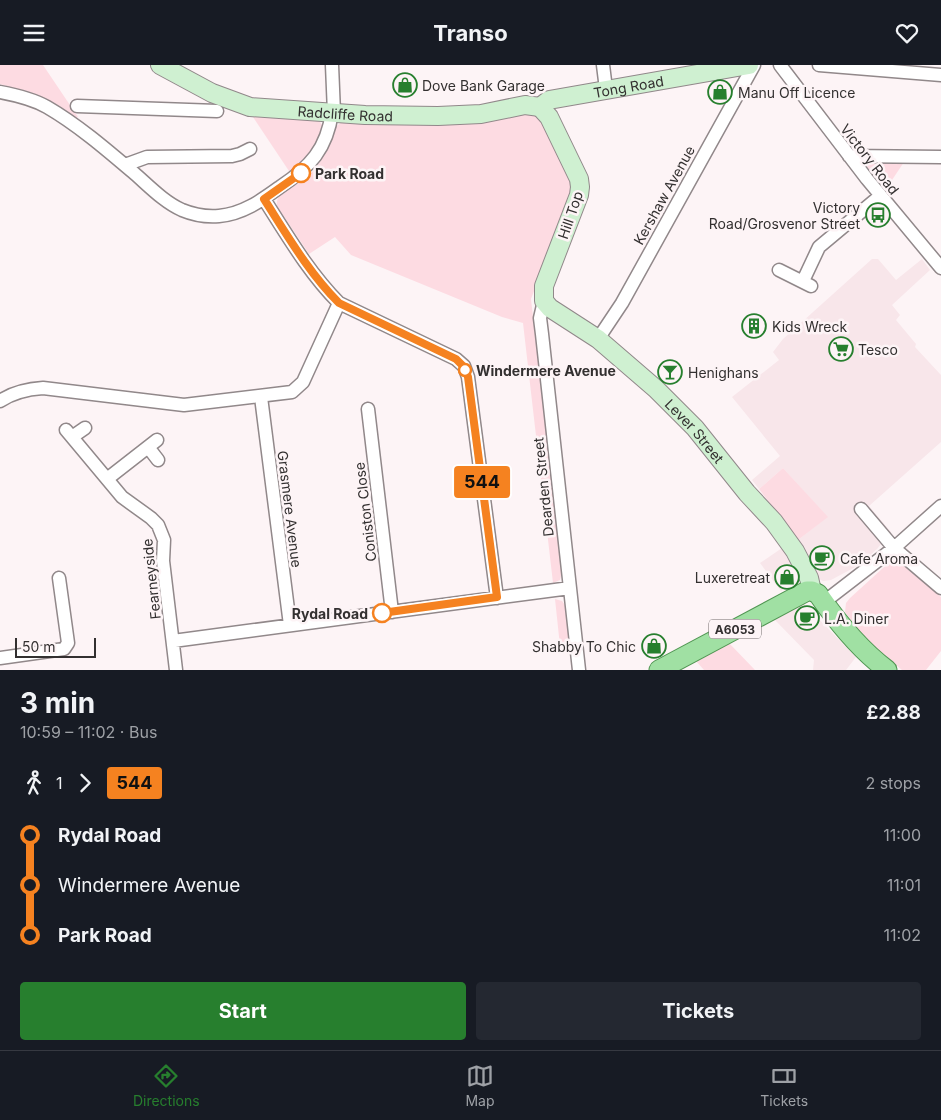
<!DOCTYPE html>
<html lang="en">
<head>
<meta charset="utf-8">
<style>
  :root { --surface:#171b24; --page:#242831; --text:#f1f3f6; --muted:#9ea1a6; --line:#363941; --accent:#277f2e }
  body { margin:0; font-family:Inter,sans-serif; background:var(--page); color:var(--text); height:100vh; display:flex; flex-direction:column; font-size:19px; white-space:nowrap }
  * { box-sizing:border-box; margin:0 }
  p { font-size:16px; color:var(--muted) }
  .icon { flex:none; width:28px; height:28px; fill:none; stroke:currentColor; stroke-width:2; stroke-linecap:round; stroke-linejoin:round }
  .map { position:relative; height:605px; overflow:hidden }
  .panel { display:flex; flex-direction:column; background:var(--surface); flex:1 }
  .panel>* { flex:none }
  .badge { padding:0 10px; border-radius:4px; font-size:18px; line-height:32px }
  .scale { position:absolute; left:15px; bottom:12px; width:81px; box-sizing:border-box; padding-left:5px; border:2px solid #333030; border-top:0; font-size:14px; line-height:18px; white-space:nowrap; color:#333030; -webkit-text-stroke:4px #fdf4f6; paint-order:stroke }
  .map>.badge { position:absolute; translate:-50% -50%; box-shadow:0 0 0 2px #fff }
  .legs { display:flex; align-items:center; gap:8px; height:55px; padding:0 20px; font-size:16px }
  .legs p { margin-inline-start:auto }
  .headline { display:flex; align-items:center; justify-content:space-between; height:85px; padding:0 20px }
  h1 { font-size:28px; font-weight:700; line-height:38px }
  .button { display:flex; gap:10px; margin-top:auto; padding:10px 20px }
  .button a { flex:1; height:58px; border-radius:5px; background:var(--accent); color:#fff; font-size:20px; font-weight:700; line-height:58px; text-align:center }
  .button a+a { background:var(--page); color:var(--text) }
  ul { padding:0 20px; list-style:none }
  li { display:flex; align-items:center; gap:18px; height:50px; font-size:19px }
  li i { display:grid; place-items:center; width:8px; height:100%; margin:0 6px; background:currentColor }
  li i::after { content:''; width:12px; height:12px; margin:-6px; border:4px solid; border-radius:50%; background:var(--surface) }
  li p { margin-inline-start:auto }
  li:first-child i { background:linear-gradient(#0000 50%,currentColor 0) }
  li:last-child i { background:linear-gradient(currentColor 50%,#0000 0) }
  header { display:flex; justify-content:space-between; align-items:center; height:65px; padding:0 20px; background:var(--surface); font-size:22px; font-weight:700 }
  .tabs { display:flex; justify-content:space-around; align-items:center; height:70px; border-top:1px solid var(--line); background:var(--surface); font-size:14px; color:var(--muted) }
  .tabs a { display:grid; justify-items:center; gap:2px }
  .tabs .selected { color:var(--accent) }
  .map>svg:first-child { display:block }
  .built { fill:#f8e6ea }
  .green { fill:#fddbe2 }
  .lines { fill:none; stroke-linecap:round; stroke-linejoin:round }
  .street-casing { stroke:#91888a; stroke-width:15 }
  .secondary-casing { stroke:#91888a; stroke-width:20 }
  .primary-casing { stroke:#509552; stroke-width:21 }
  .street { stroke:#fff; stroke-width:12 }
  .secondary { stroke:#cff0d1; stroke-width:18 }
  .primary { stroke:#a0e0a3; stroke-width:19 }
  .line-1-casing { stroke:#fff; stroke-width:11 }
  .line-1 { stroke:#f58220; stroke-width:8 }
  .stop-1-dot { fill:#fff; stroke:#f58220; stroke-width:2.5 }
  .labels { text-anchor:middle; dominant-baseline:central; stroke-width:5; stroke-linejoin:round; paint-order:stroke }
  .shield { fill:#fdf4f6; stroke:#706b6b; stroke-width:1 }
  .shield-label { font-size:12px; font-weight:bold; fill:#333030 }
  .poi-label { font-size:14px; fill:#333030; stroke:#fdf4f6; text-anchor:start }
  .street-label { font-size:14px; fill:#333030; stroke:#fdf4f6 }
  .stop-label { font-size:14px; font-weight:bold; fill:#333030; stroke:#fdf4f6; text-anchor:start }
</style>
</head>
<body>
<header><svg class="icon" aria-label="menu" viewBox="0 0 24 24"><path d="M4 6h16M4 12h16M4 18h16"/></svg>Transo<svg class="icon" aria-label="heart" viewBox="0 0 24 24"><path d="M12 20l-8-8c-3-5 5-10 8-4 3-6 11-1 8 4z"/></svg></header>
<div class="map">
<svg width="941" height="605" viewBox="0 0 941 605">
  <rect width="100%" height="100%" fill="#fdf4f6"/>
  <path class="built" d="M872,194H878L896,215L922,194L930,205L892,240L900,250L896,255L916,279L915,282L941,310V377L869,441L891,467L877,484L859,500L831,515L823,516L819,514L798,475L827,452L783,403L759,424L752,415L780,391L732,332L779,295L773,287L783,274Z
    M782,483L803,511L781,526L760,498Z
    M801,536L856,592L846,605H813L814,595L773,553Z"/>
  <path class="green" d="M0,0H43L78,52L72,54L42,32L0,19Z
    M521,48L536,50L540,52L570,114L571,122L568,136L531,234L562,507L560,515L553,518L523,258L502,252L351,190L335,172L309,189L277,141C275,126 294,122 303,115C322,102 327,82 335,62L342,57L444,59Z
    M253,52L315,55L320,57L325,64L310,92L291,109Z
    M869,97H904L886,124L867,102Z
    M783,403L828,452L798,475L759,424Z
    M894,493L941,532V586L926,605H902L876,584L862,570L845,547L846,538L850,533Z
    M555,534L562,536L565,540L570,581H560Z
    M729,578L755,605H704L696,596Z"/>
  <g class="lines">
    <g class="street-casing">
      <path id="street" d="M332,0L334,48
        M603,0L606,24
        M780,0L867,114L941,203
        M819,0L941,10
        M0,27C16,30 33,34 47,42C78,60 107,85 134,108C149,121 164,137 182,145C194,150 207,152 219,151C243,149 262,135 280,122C310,102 327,84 332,47
        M77,41L217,46
        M849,91L941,92
        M125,100L147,92L232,91L240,89L250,84
        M264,134C287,170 309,208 339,238L456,294L464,301L468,312L497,533
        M779,205L811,221
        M803,216L819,182L880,131
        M544,236L540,253L542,269L579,605
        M598,274L622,238L754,0
        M261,332L290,560
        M0,336C12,328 28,324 43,323L184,340L292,327L303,317L339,238
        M368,344L392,547
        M66,365L122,432L151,453L158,460L164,475L163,496L176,605
        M72,372L85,363
        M148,382L158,395
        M107,414L157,375
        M861,444L894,483L941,523
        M824,537L894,483L941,441
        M173,576L570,523
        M0,593L64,584L68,578L59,513"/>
    </g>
    <g class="secondary-casing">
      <g id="secondary">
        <path id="s1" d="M160,0L212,28L250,42L365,50L438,51L481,49L525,40L540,42"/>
        <path id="s2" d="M540,42L549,52L579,114L580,122L579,130L544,221V236L550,243L598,274L656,324L695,363L747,428L774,457L795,486L809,513L812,526"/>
        <path id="s3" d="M540,42L549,35L749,0"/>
      </g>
    </g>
    <g class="primary-casing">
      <path id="primary" d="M659,605L807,526H812L818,529C838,558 859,584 887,605"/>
    </g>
    <use href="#street" class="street"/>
    <use href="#secondary" class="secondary"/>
    <use href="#primary" class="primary"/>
  </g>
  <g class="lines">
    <g class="line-1-casing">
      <path id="line-1" d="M301,108L264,134C287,170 309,208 339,238L456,294L464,302L468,312L497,532L382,548"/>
    </g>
    <use href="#line-1" class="line-1"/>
  </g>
  <defs>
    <g id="shop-ring" transform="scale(1.25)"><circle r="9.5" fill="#fdf4f6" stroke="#277f2e" stroke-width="1.5"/><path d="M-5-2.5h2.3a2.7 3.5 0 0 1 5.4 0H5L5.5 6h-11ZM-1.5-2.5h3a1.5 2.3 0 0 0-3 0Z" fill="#277f2e"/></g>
    <g id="bus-ring" transform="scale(1.25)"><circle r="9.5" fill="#fdf4f6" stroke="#277f2e" stroke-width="1.5"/><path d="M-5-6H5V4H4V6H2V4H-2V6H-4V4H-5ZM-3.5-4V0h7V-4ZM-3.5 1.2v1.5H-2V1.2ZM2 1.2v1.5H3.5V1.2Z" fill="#277f2e"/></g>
    <g id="building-ring" transform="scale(1.25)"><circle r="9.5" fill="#fdf4f6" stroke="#277f2e" stroke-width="1.5"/><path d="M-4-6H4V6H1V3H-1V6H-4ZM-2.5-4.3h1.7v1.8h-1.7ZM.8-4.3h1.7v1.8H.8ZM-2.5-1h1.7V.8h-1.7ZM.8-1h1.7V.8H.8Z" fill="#277f2e"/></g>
    <g id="supermarket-ring" transform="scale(1.25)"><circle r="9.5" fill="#fdf4f6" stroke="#277f2e" stroke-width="1.5"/><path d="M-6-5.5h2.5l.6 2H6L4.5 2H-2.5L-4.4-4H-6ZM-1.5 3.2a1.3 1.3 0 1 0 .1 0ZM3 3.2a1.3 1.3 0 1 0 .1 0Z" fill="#277f2e"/></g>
    <g id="bar-ring" transform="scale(1.25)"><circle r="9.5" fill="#fdf4f6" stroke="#277f2e" stroke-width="1.5"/><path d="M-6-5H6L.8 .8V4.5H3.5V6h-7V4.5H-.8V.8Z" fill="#277f2e"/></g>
    <g id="cafe-ring" transform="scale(1.25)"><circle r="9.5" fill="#fdf4f6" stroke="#277f2e" stroke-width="1.5"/><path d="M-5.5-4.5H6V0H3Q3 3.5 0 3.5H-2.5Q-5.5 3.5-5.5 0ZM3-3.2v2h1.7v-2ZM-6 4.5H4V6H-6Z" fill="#277f2e"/></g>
  </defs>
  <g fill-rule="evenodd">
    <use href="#shop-ring" x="405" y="20"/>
    <use href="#shop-ring" x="720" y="27"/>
    <use href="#bus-ring" x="878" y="150"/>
    <use href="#building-ring" x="754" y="261"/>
    <use href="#supermarket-ring" x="841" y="284"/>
    <use href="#bar-ring" x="670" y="307"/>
    <use href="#cafe-ring" x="822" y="493"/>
    <use href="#shop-ring" x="787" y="512"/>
    <use href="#cafe-ring" x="807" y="553"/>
    <use href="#shop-ring" x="654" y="581"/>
  </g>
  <g class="stop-1-dot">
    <circle cx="301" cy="108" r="9"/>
    <circle cx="465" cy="305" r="6"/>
    <circle cx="382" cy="548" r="9"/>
  </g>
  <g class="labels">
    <rect class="shield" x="709" y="554.5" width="52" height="19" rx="4"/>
    <g class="shield-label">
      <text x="735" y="564">A6053</text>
    </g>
    <g class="poi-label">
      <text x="422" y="20">Dove Bank Garage</text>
      <text x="738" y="27">Manu Off Licence</text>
      <text x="860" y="142" text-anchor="end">Victory<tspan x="860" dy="16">Road/Grosvenor Street</tspan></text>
      <text x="772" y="261">Kids Wreck</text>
      <text x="858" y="284">Tesco</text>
      <text x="688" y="307">Henighans</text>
      <text x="840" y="493">Cafe Aroma</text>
      <text x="770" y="512" text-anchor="end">Luxeretreat</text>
      <text x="824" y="553">L.A. Diner</text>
      <text x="636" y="581" text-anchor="end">Shabby To Chic</text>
    </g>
    <g class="street-label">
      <text stroke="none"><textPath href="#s3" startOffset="92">Tong Road</textPath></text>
      <text stroke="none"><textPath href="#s1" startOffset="195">Radcliffe Road</textPath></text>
      <text transform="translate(870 94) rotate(52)">Victory Road</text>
      <text transform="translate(664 130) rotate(-61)">Kershaw Avenue</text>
      <text transform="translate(570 150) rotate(-71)">Hill Top</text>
      <text stroke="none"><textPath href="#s2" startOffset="411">Lever Street</textPath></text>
      <text transform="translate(543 422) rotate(-96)">Dearden Street</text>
      <text transform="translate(290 444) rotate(83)">Grasmere Avenue</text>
      <text transform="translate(365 447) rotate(-97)">Coniston Close</text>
      <text transform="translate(151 514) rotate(-96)">Fearneyside</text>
    </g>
    <g class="stop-label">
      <text x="315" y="108">Park Road</text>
      <text x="476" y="305">Windermere Avenue</text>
      <text x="368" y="548" text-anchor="end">Rydal Road</text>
    </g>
  </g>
</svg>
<div class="scale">50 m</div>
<b class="badge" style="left:482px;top:417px;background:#f58220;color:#111">544</b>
</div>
<section class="panel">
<div class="headline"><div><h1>3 min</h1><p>10:59 – 11:02 · Bus</p></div><b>£2.88</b></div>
<div class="legs"><svg class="icon" aria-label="walk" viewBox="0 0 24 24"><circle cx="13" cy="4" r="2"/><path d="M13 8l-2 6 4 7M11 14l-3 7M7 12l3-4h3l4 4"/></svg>1<svg class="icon" aria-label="forward" viewBox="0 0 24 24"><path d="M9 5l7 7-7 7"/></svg><b class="badge" style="background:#f58220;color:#111">544</b><p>2 stops</p></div>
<ul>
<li><i style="color:#f58220"></i><b>Rydal Road</b><p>11:00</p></li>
<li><i style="color:#f58220"></i><span>Windermere Avenue</span><p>11:01</p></li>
<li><i style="color:#f58220"></i><b>Park Road</b><p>11:02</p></li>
</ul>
<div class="button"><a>Start</a><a>Tickets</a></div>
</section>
<nav class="tabs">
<a class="selected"><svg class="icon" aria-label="directions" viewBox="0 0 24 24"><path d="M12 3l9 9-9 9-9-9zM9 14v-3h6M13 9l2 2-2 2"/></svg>Directions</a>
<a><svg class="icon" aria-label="map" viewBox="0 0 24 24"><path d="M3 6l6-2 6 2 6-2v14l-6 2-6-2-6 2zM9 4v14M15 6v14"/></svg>Map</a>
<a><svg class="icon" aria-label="tickets" viewBox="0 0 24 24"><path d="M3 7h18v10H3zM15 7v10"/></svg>Tickets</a>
</nav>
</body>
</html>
